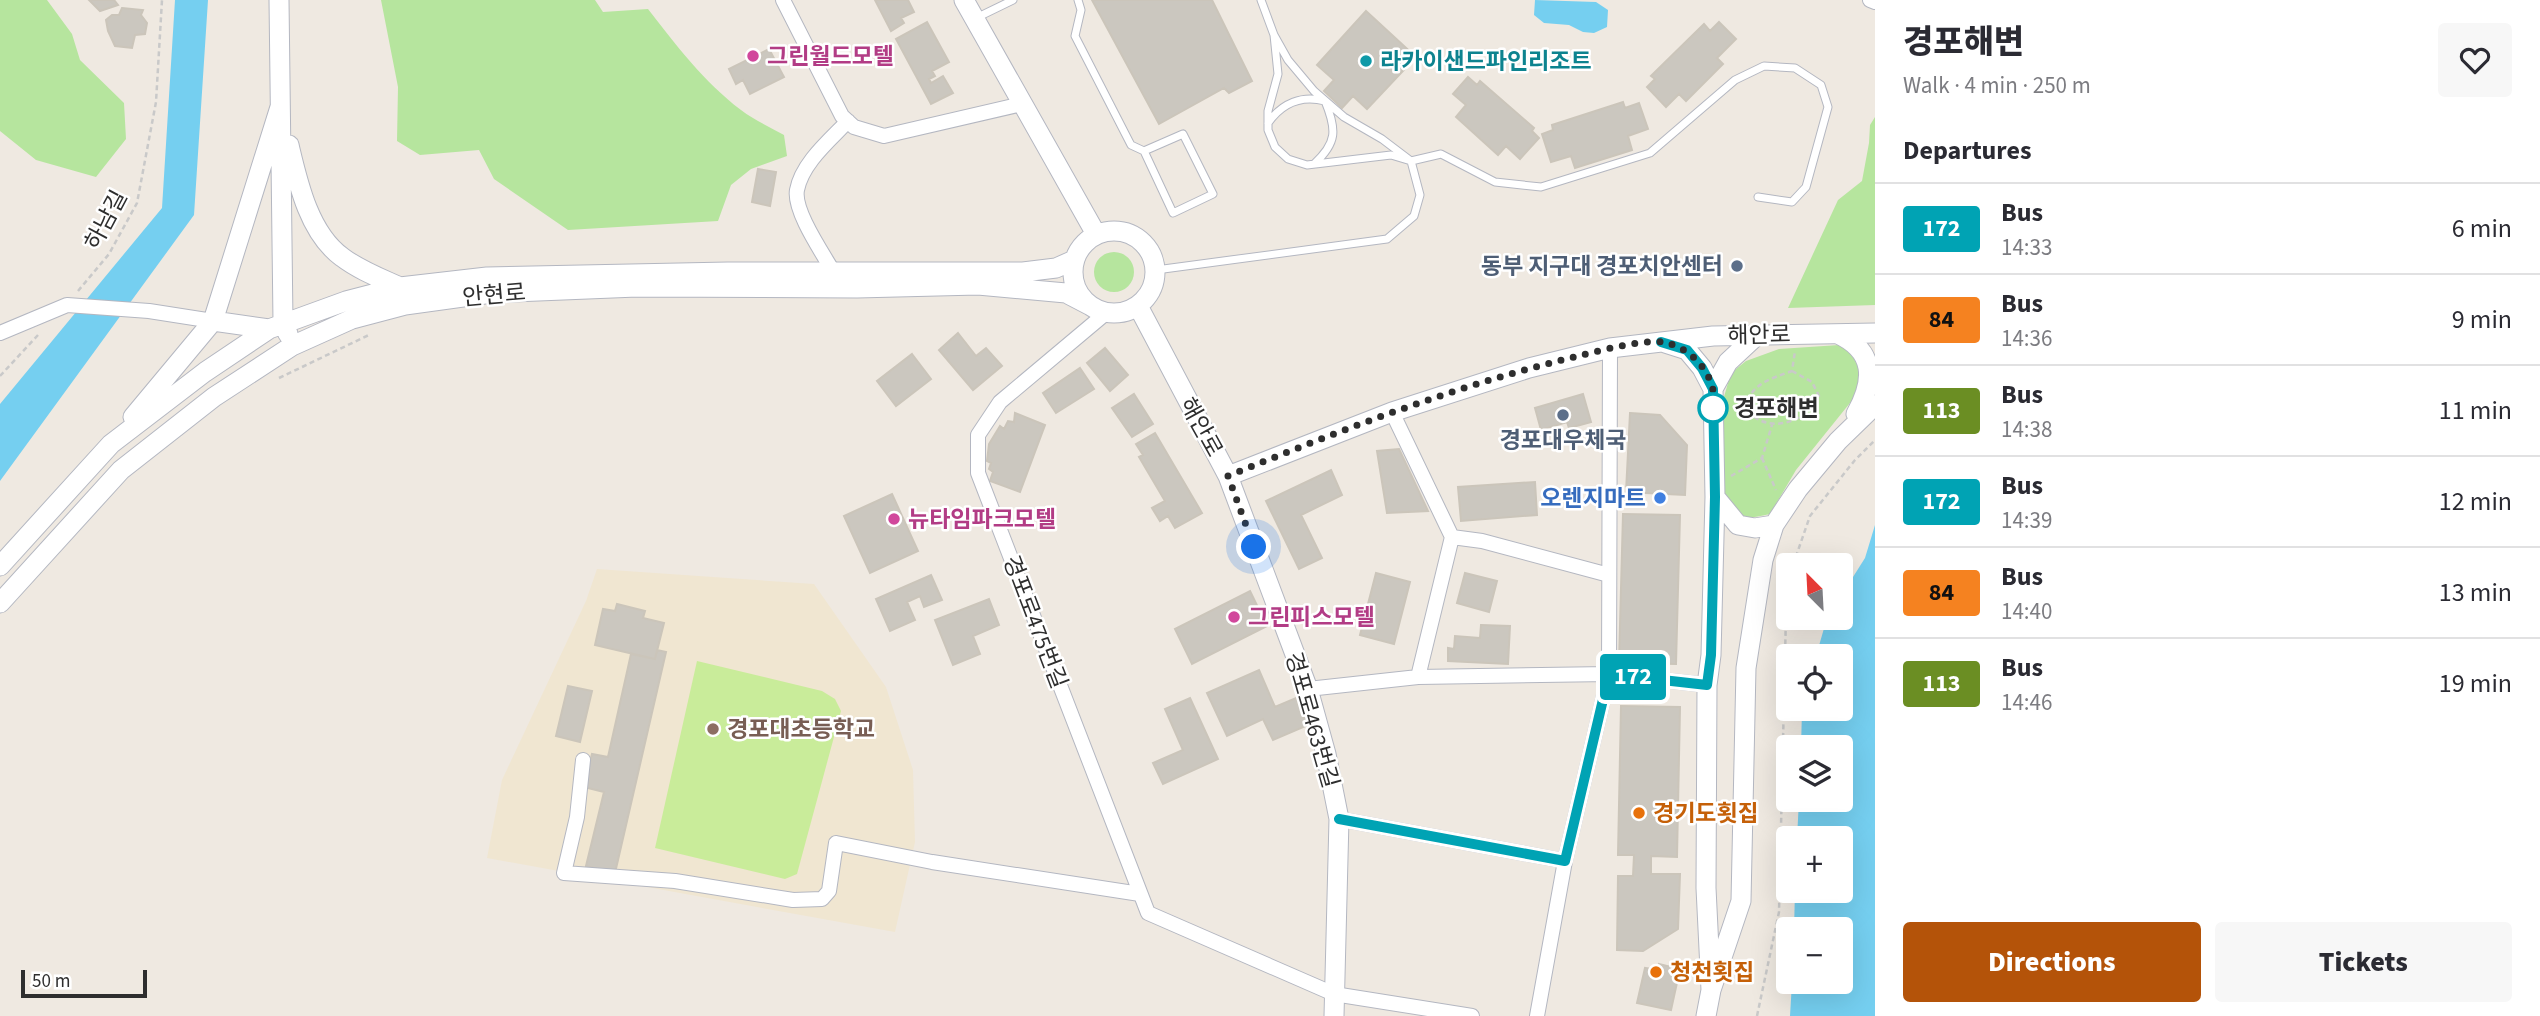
<!DOCTYPE html>
<html lang="en">
<head>
<meta charset="utf-8">
<style>
  :root { --surface:#fff; --page:#f7f7f7; --text:#2b2b33; --muted:#7c7c81; --line:#e1e1e2; --accent:#b45309 }
  body { margin:0; font-family:"Source Sans 3","Noto Sans KR",sans-serif; background:var(--page); color:var(--text); height:100vh; display:flex; flex-direction:column; font-size:26px; white-space:nowrap }
  * { box-sizing:border-box; margin:0 }
  p { font-size:23px; color:var(--muted) }
  .icon { flex:none; width:38px; height:38px; fill:none; stroke:currentColor; stroke-width:2; stroke-linecap:round; stroke-linejoin:round }
  .map { position:relative; flex:1; overflow:hidden }
  .details { display:flex; flex-direction:column; background:var(--surface); width:665px }
  .details>* { flex:none }
  .badge { padding:0 14px; border-radius:5px; font-size:24px; line-height:46px }
  .needle { width:46px; rotate:336deg }
  .controls { position:absolute; left:1776px; top:553px; display:grid; gap:14px }
  .controls a { display:grid; place-items:center; width:77px; height:77px; border-radius:7px; background:var(--surface); box-shadow:0 7px 28px #0002; font-size:35px }
  .scale { position:absolute; left:21px; bottom:18px; width:126px; box-sizing:border-box; padding-left:7px; border:4px solid #2e2e2e; border-top:0; font-size:19px; line-height:24px; white-space:nowrap; color:#2e2e2e; -webkit-text-stroke:5px #fff; paint-order:stroke }
  .you { position:absolute; width:35px; height:35px; margin:-18px; border:5px solid #fff; border-radius:50%; background:#1a73e8; box-shadow:0 0 0 10px #1a73e833 }
  .map>.badge { position:absolute; translate:-50% -50%; box-shadow:0 0 0 4px #fff }
  h2 { padding:0 28px; font-size:26px; line-height:63px }
  .round { display:grid; place-items:center; flex:none; width:74px; height:74px; border-radius:7px; background:var(--page) }
  .head { display:flex; align-items:center; justify-content:space-between; height:119px; padding:0 28px }
  h1 { font-size:33px; font-weight:800; line-height:52px }
  .button { display:flex; gap:14px; margin-top:auto; padding:14px 28px }
  .button a { flex:1; height:80px; border-radius:7px; background:var(--accent); color:#fff; font-size:28px; font-weight:800; line-height:80px; text-align:center }
  .button a+a { background:var(--page); color:var(--text) }
  ul { padding:0; list-style:none }
  li { display:flex; align-items:center; gap:21px; height:91px; padding:0 28px; border-top:2px solid var(--line) }
  li div { flex:1 }
  li b { display:block; font-size:26px }
  li em { font-style:normal }
  li .badge { min-width:77px; font-weight:700; text-align:center }
  main { display:flex; flex:1; min-height:0 }
  .map>svg:first-child { display:block }
  .education { fill:#f0e6d1 }
  .green { fill:#b6e59e }
  .pitch { fill:#c9ec9a }
  .water { fill:#75cff0 }
  .building { fill:#cbc7bf; stroke:#cbc5ba; stroke-width:2 }
  .lines { fill:none; stroke-linecap:round; stroke-linejoin:round }
  .service-casing { stroke:#b4b7c1; stroke-width:9 }
  .minor-casing { stroke:#b4b7c1; stroke-width:16 }
  .tertiary-casing { stroke:#b4b7c1; stroke-width:21 }
  .path { stroke:#c9c9c9; stroke-width:2.5; stroke-dasharray:5 3.5; stroke-linecap:butt }
  .service { stroke:#fff; stroke-width:7 }
  .minor { stroke:#fff; stroke-width:14 }
  .tertiary { stroke:#fff; stroke-width:19 }
  .line-casing { stroke:#fff; stroke-width:16 }
  .line { stroke:#00a3b4; stroke-width:10 }
  .walk { stroke:#2e2e2e; stroke-width:7; stroke-dasharray:0 12.6 }
  .hotel-dot { fill:#d1479c; stroke:#fff; stroke-width:2.5 }
  .culture-dot { fill:#0f9aa8; stroke:#fff; stroke-width:2.5 }
  .service-dot { fill:#5c6f8a; stroke:#fff; stroke-width:2.5 }
  .stop-dot { fill:#fff; stroke:#00a3b4; stroke-width:3.5 }
  .shop-dot { fill:#3f7fe0; stroke:#fff; stroke-width:2.5 }
  .education-dot { fill:#8d6e63; stroke:#fff; stroke-width:2.5 }
  .food-dot { fill:#e8710a; stroke:#fff; stroke-width:2.5 }
  .labels { text-anchor:middle; dominant-baseline:central; stroke-width:5; stroke-linejoin:round; paint-order:stroke }
  .hotel-label { font-size:23px; font-weight:bold; fill:#b23c85; stroke:#fff; text-anchor:start }
  .culture-label { font-size:23px; font-weight:bold; fill:#0d838f; stroke:#fff; text-anchor:start }
  .street-label { font-size:23px; fill:#2e2e2e; stroke:#fff }
  .service-label { font-size:23px; font-weight:bold; fill:#4e5e75; stroke:#fff; text-anchor:end }
  .stop-label { font-size:23px; font-weight:bold; fill:#2e2e2e; stroke:#fff; text-anchor:start }
  .shop-label { font-size:23px; font-weight:bold; fill:#366cbe; stroke:#fff; text-anchor:end }
  .education-label { font-size:23px; font-weight:bold; fill:#785e54; stroke:#fff; text-anchor:start }
  .food-label { font-size:23px; font-weight:bold; fill:#c56008; stroke:#fff; text-anchor:start }
</style>
</head>
<body>
<main>
<div class="map">
<svg width="1875" height="1016" viewBox="0 0 1875 1016">
  <rect width="100%" height="100%" fill="#efe9e1"/>
  <path class="education" d="M597,569L814,584L886,687L913,770L915,842L895,932L487,858L502,780L586,601Z"/>
  <path class="green" d="M0,0H47L72,34L80,60L124,103L126,139L96,177L36,160L0,131Z
    M381,0H595L603,12L648,9C676,45 704,82 741,110C754,120 770,127 784,135L787,156L751,169L731,185L718,221L568,230L494,179L479,150L420,155L397,141L398,87Z
    M1875,117V305L1788,308L1838,200L1862,181L1869,143L1870,125Z
    M1094 272a20 20 0 1 1 40 0a20 20 0 1 1-40 0Z
    M1839,345L1860,359L1862,388L1796,470L1770,514C1745,520 1741,519 1724,499L1723,400L1731,373L1746,361L1779,349Z"/>
  <path class="pitch" d="M697,661L822,691L835,699L841,711L797,874L785,879L655,848Z"/>
  <path class="water" d="M175,0H208L194,215L0,481V404L162,208Z
    M1535,0L1596,2L1608,10L1607,27L1594,33L1583,32L1569,25L1544,23L1534,15Z
    M1875,525V1016H1790L1792,982H1841V929H1794L1795,891H1841V838H1797L1799,800H1841V747H1801L1802,711L1803,709H1841V656H1816L1827,618H1841V596L1865,558Z"/>
  <path class="building" d="M89,0H114L118,5L100,11Z
    M875,0H908L914,12L901,18L904,23L891,31Z
    M1092,0H1212L1252,81L1229,93L1224,88L1159,124Z
    M122,8L143,10L141,15L147,23L145,34L135,35L132,48L115,46L108,31L106,20L112,15H119Z
    M1366,11L1416,57L1367,109L1353,96L1342,108L1324,91L1334,80L1317,65Z
    M927,22L949,62L932,71L935,76L929,79L931,83L943,76L953,93L931,104L896,39Z
    M1719,22L1736,39L1717,58L1723,64L1686,101L1679,94L1666,107L1647,87L1655,79L1651,76L1704,24L1710,31Z
    M769,49L784,77L750,94L743,80L736,84L729,69Z
    M1468,77L1477,85L1480,81L1534,128L1532,131L1539,138L1520,159L1506,146L1498,155L1456,117L1466,105L1453,94Z
    M1623,102L1625,108L1639,103L1648,129L1628,136L1632,150L1575,168L1571,156L1551,162L1542,134L1553,130L1552,125Z
    M758,169L776,172L770,206L752,202Z
    M958,333L976,356L986,348L1002,366L973,390L939,350Z
    M1105,348L1128,375L1110,391L1087,363Z
    M912,354L931,379L896,406L877,381Z
    M1080,368L1094,389L1056,413L1043,393Z
    M1134,394L1153,424L1132,437L1112,408Z
    M1583,394L1591,422L1569,428L1567,422L1541,430L1535,408Z
    M1015,413L1045,425L1020,492L990,481L993,472L989,469L991,463L987,461L989,444L1000,426L1004,429L1008,421L1014,422Z
    M1630,413L1660,415L1687,445L1685,495L1626,492Z
    M1155,433L1202,513L1175,528L1168,516L1160,521L1152,508L1165,501L1139,457L1143,455L1136,444Z
    M1399,449L1428,511L1387,513L1377,451Z
    M1331,470L1342,495L1301,515L1322,558L1299,569L1266,501Z
    M1535,482L1537,515L1461,521L1458,487Z
    M892,494L918,551L870,573L844,516Z
    M1623,514L1680,515L1676,664L1619,663Z
    M1376,573L1410,582L1394,644L1360,635Z
    M1465,573L1497,581L1489,612L1457,603Z
    M931,575L942,600L924,607L920,596L907,602L915,620L890,631L876,599Z
    M1250,591L1267,626L1192,664L1175,629Z
    M989,599L999,625L973,636L980,654L953,665L935,620Z
    M617,604L645,611L643,618L664,623L655,659L595,645L603,609L615,611Z
    M1481,625L1510,626L1508,664L1448,661V648L1454,649L1455,636L1480,638Z
    M657,650L666,652L615,873L586,866L604,792L584,787L592,754L608,757L631,654L655,659Z
    M1259,670L1275,707L1296,698L1308,725L1273,740L1263,719L1227,736L1207,693Z
    M568,686L592,691L580,742L556,736Z
    M1190,698L1218,759L1163,784L1153,763L1183,750L1165,709Z
    M1621,706L1680,707L1677,857L1651,856V874H1680L1678,929L1643,951L1617,950L1618,876H1633L1634,855H1618Z
    M1659,964L1675,968L1673,977L1678,978L1671,1010L1637,1003L1645,968L1658,970Z"/>
  <g class="lines">
    <g class="service-casing">
      <path id="service" d="M1078,0L1081,10L1075,36L1131,145L1144,151L1173,213L1213,194L1183,134L1144,151
        M976,18L1013,0
        M1274,35L1278,74L1268,111V130L1275,147L1288,159L1307,165L1391,155L1411,161L1441,154L1495,182L1541,187L1650,153L1735,80L1764,66L1795,68L1821,85L1828,107L1806,187L1792,202L1758,197
        M1268,123C1282,103 1302,95 1325,101C1337,130 1337,143 1314,164
        M1156,270L1387,239L1414,216L1420,195L1411,161L1382,139L1344,117L1314,91L1288,60L1274,35L1261,0"/>
    </g>
    <g class="minor-casing">
      <path id="minor" d="M783,0L842,116L854,127L884,136L1022,104
        M1870,0L1875,2
        M834,273C824,255 793,211 797,190C802,163 830,140 848,121
        M1106,313L1000,402L978,435V473L1148,913L1334,994L1472,1016
        M0,333L67,305L149,311L213,321
        M1392,412L1452,537L1418,677
        M1452,537L1482,541L1609,575
        M1308,689L1418,677L1609,674L1707,685
        M583,760L577,817L564,873L675,881L793,900L822,899L829,891L836,843L932,862L1140,894
        M1339,819L1565,861
        M1537,1016L1565,861L1609,674L1610,348"/>
    </g>
    <g class="tertiary-casing">
      <path id="tertiary" d="M279,0L283,322L288,334
        M964,0L1096,234
        M289,145C298,183 309,233 342,257C359,270 380,278 400,287
        M1073 272a41 41 0 1 1 82 0a41 41 0 1 1-82 0Z
        M1138,306L1228,476L1392,412L1529,368L1610,348L1713,336L1875,333
        M213,321L269,329
        M1838,334C1875,351 1875,380 1856,414
        M1665,343L1687,350L1702,368L1713,389L1715,497L1711,655L1707,685L1706,888L1711,990
        M1713,389L1728,362L1757,335
        M133,417L213,321L280,107
        M1228,476L1308,689L1326,754L1339,819L1334,1016
        M1715,497L1738,525L1755,528L1774,525
        M0,566L111,444L205,372L269,329L346,301L400,287L487,277L728,272H1023L1056,268L1074,260
        M0,603L121,470L214,397L292,346L352,319L405,305L492,293L637,287L857,288L978,285L1066,293L1091,306
        M1706,1016L1711,990L1741,901L1746,668L1763,560L1774,525L1798,489L1838,441L1875,405"/>
    </g>
    <path class="path" d="M78,291L109,254L137,203L156,102L162,0
      M1792,371L1812,382L1819,396C1806,424 1764,436 1745,407C1752,383 1770,379 1792,371L1795,351
      M0,376L38,335
      M279,378L371,334
      M1762,458L1776,490
      M1731,476L1762,458L1772,425
      M1793,565L1810,516L1855,460L1875,440
      M1757,1016L1779,912L1786,614L1788,597"/>
    <use href="#service" class="service"/>
    <use href="#minor" class="minor"/>
    <use href="#tertiary" class="tertiary"/>
  </g>
  <g class="lines">
    <g class="line-casing">
      <path id="line" d="M1339,819L1565,861L1609,674L1707,685L1711,655L1715,497L1713,389L1702,368L1687,350L1661,342"/>
    </g>
    <use href="#line" class="line"/>
    <path class="walk" d="M1254,547L1228,476C1341,430 1455,386 1574,357C1594,352 1643,339 1663,342C1686,346 1708,366 1713,390C1714,397 1713,405 1713,412V408"/>
  </g>
  <g class="hotel-dot">
    <circle cx="753" cy="56" r="7"/>
    <circle cx="894" cy="519" r="7"/>
    <circle cx="1234" cy="617" r="7"/>
  </g>
  <circle class="culture-dot" cx="1366" cy="61" r="7"/>
  <g class="service-dot">
    <circle cx="1737" cy="266" r="7"/>
    <circle cx="1563" cy="415" r="7"/>
  </g>
  <circle class="stop-dot" cx="1713" cy="408" r="14"/>
  <circle class="shop-dot" cx="1660" cy="498" r="7"/>
  <circle class="education-dot" cx="713" cy="729" r="7"/>
  <g class="food-dot">
    <circle cx="1639" cy="813" r="7"/>
    <circle cx="1656" cy="972" r="7"/>
  </g>
  <g class="labels">
    <g class="hotel-label">
      <text x="767" y="56">그린월드모텔</text>
      <text x="908" y="519">뉴타임파크모텔</text>
      <text x="1248" y="617">그린피스모텔</text>
    </g>
    <g class="culture-label">
      <text x="1380" y="61">라카이샌드파인리조트</text>
    </g>
    <g class="street-label">
      <text transform="translate(106 220) rotate(-62)">하남길</text>
      <text transform="translate(494 295) rotate(-5)">안현로</text>
      <text transform="translate(1759 335) rotate(-1)">해안로</text>
      <text transform="translate(1201 427) rotate(61)">해안로</text>
      <text transform="translate(1035 622) rotate(69)">경포로475번길</text>
      <text transform="translate(1312 720) rotate(74)">경포로463번길</text>
    </g>
    <g class="service-label">
      <text x="1723" y="266">동부 지구대 경포치안센터</text>
      <text x="1563" y="440" text-anchor="middle">경포대우체국</text>
    </g>
    <g class="stop-label">
      <text x="1734" y="408">경포해변</text>
    </g>
    <g class="shop-label">
      <text x="1646" y="498">오렌지마트</text>
    </g>
    <g class="education-label">
      <text x="727" y="729">경포대초등학교</text>
    </g>
    <g class="food-label">
      <text x="1653" y="813">경기도횟집</text>
      <text x="1670" y="972">청천횟집</text>
    </g>
  </g>
</svg>
<div class="controls">
<a><svg class="needle" viewBox="-14 -14 28 28"><path d="M0-13l5 13h-10z" fill="#e53935"/><path d="M0 13l5-13h-10z" fill="#7c7c81"/></svg></a>
<a><svg class="icon" aria-label="locate" viewBox="0 0 24 24"><circle cx="12" cy="12" r="6"/><path d="M12 2v4M12 18v4M2 12h4M18 12h4"/></svg></a>
<a><svg class="icon" aria-label="layers" viewBox="0 0 24 24"><path d="M12 4l9 5-9 5-9-5zM3 14l9 5 9-5"/></svg></a>
<a>+</a>
<a>−</a>
</div>
<div class="scale">50 m</div>
<div class="you" style="left:1254px;top:547px"></div>
<b class="badge" style="left:1633px;top:677px;background:#00a3b4;color:#fff">172</b>
</div>
<section class="details">
<div class="head"><div><h1>경포해변</h1><p>Walk · 4 min · 250 m</p></div><a class="round"><svg class="icon" aria-label="heart" viewBox="0 0 24 24"><path d="M12 20l-8-8c-3-5 5-10 8-4 3-6 11-1 8 4z"/></svg></a></div>
<h2>Departures</h2>
<ul>
<li><span class="badge" style="background:#00a3b4;color:#fff">172</span><div><b>Bus</b><p>14:33</p></div><em>6 min</em></li>
<li><span class="badge" style="background:#f58220;color:#111">84</span><div><b>Bus</b><p>14:36</p></div><em>9 min</em></li>
<li><span class="badge" style="background:#6b8e23;color:#fff">113</span><div><b>Bus</b><p>14:38</p></div><em>11 min</em></li>
<li><span class="badge" style="background:#00a3b4;color:#fff">172</span><div><b>Bus</b><p>14:39</p></div><em>12 min</em></li>
<li><span class="badge" style="background:#f58220;color:#111">84</span><div><b>Bus</b><p>14:40</p></div><em>13 min</em></li>
<li><span class="badge" style="background:#6b8e23;color:#fff">113</span><div><b>Bus</b><p>14:46</p></div><em>19 min</em></li>
</ul>
<div class="button"><a>Directions</a><a>Tickets</a></div>
</section>
</main>
</body>
</html>
